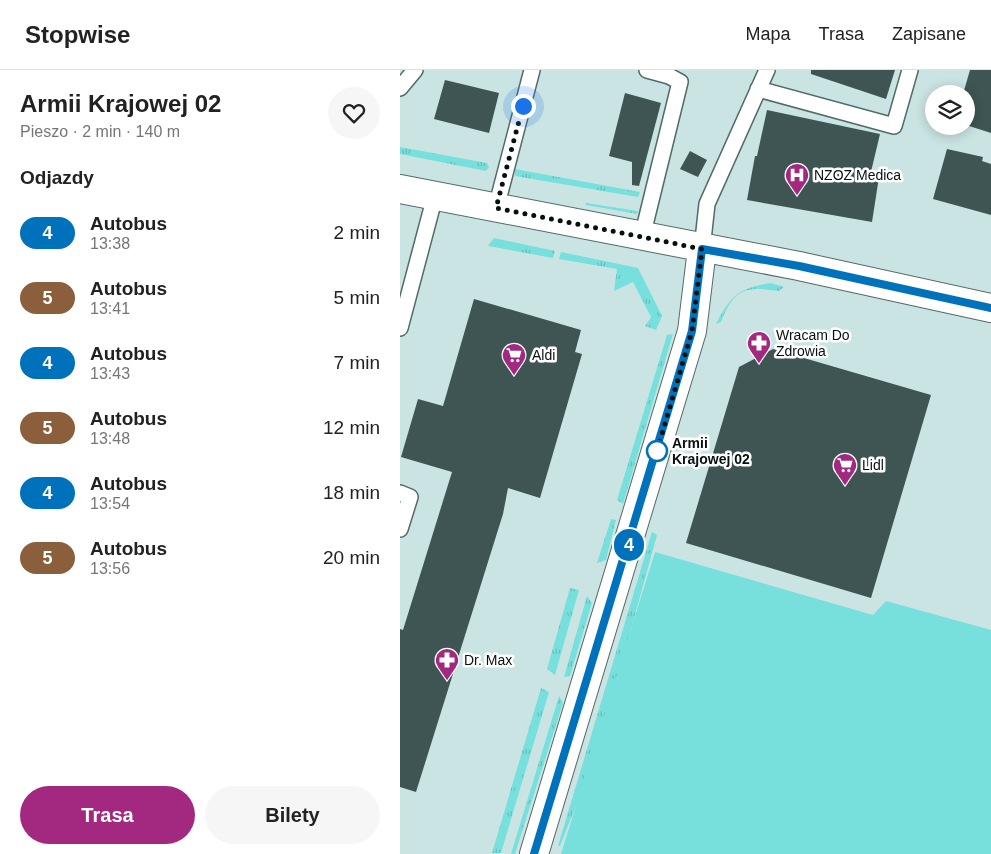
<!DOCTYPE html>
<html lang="pl">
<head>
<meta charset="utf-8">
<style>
  :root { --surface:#fff; --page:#f6f6f6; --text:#222; --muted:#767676; --line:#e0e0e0; --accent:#a2297f }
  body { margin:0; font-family:Arial,sans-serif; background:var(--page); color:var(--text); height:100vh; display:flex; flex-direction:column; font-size:19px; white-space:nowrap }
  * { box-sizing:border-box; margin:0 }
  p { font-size:16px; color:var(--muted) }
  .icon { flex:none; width:28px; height:28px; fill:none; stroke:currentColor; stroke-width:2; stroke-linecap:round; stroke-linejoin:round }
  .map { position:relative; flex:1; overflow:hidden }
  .side { display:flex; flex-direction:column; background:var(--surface); width:400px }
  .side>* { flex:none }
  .badge { padding:0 10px; border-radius:16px; font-size:18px; line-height:32px }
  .fabs { position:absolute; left:525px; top:15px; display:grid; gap:10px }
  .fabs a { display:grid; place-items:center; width:50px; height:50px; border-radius:50%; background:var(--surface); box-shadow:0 2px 12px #0003; font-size:25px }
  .you { position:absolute; width:25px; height:25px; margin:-12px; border:4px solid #fff; border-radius:50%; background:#1a73e8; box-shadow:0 0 0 8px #1a73e833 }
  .map>.badge { position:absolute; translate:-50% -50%; box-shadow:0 0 0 2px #fff }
  h2 { padding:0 20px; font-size:19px; line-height:45px }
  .round { display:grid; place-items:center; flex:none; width:52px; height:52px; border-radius:26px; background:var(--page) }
  .head { display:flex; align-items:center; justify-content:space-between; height:85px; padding:0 20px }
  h1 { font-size:24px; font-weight:700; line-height:38px }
  .primary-button { display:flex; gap:10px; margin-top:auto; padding:10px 20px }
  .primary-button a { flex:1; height:58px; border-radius:30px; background:var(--accent); color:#fff; font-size:20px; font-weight:700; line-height:58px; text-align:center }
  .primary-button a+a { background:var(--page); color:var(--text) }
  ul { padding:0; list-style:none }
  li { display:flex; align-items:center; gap:15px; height:65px; padding:0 20px }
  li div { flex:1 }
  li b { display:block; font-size:19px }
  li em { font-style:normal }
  li .badge { min-width:55px; font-weight:700; text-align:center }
  header { display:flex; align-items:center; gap:30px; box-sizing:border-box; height:70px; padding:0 25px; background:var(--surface); border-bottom:1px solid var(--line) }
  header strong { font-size:24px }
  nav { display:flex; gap:28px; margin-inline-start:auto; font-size:18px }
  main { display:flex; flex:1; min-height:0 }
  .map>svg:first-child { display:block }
  .grass { fill:url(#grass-tufts) }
  .park { fill:#77e0dc }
  .building { fill:#3e5554 }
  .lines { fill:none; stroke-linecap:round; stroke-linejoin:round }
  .lane-casing { stroke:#526a68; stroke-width:18 }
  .secondary-casing { stroke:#526a68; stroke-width:30 }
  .lane { stroke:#fff; stroke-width:15 }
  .secondary { stroke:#fff; stroke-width:28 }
  .line-casing { stroke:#fff; stroke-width:11 }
  .line { stroke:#0072bc; stroke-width:8 }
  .walk { stroke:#071010; stroke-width:5; stroke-dasharray:0 9 }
  .stop-dot { fill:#fff; stroke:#0072bc; stroke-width:2.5 }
  .labels { text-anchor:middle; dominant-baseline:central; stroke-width:5; stroke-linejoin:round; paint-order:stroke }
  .poi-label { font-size:14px; fill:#071010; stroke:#fff; text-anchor:start }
  .stop-label { font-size:14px; font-weight:bold; fill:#071010; stroke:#fff; text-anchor:start }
</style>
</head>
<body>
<header>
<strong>Stopwise</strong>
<nav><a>Mapa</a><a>Trasa</a><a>Zapisane</a></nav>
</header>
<main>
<section class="side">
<div class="head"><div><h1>Armii Krajowej 02</h1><p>Pieszo · 2 min · 140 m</p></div><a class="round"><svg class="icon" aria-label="heart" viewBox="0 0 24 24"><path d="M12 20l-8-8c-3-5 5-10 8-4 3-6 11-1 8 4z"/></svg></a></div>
<h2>Odjazdy</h2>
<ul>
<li><span class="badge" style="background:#0072bc;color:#fff">4</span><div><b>Autobus</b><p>13:38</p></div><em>2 min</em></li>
<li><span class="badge" style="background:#8b5e3c;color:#fff">5</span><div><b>Autobus</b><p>13:41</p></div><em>5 min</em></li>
<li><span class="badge" style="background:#0072bc;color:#fff">4</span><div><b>Autobus</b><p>13:43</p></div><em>7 min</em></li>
<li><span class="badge" style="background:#8b5e3c;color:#fff">5</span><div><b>Autobus</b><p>13:48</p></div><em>12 min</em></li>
<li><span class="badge" style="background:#0072bc;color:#fff">4</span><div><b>Autobus</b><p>13:54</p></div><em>18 min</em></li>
<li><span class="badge" style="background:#8b5e3c;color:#fff">5</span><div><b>Autobus</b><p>13:56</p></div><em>20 min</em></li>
</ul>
<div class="primary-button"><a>Trasa</a><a>Bilety</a></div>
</section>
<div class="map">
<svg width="591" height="784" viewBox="0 0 591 784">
  <defs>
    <pattern id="grass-tufts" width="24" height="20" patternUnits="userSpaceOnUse" patternTransform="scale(1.25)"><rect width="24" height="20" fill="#77e0dc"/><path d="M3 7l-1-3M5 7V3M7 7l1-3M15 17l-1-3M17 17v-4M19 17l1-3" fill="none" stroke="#65bfbc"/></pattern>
  </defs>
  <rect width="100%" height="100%" fill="#cae4e3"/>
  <path class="grass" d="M0,77L87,93L89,97L86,101L0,84Z
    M115,99L240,122L238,127L115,106Z
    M186,133L238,141L237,144L186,135Z
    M94,168L155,181L153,188L88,176Z
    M161,182L238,198L262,246L256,260L245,256L251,247L233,212L214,221L217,199L159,189Z
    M371,213L384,217L379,221C345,216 334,219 321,252L316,254C331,225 339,218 371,213Z
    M273,264L223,434L217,430L267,265Z
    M211,449L216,450L206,490L197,493Z
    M252,462L257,465L209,639L184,716L160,776H158Z
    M170,518L179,520L155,605L147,599Z
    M187,526L192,533L170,606L164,607Z
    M141,618L149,622L101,783H92Z
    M159,626L163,633L115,784H111Z"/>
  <path class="park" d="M255,482L473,545L486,531L591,560V784H161Z"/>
  <path class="building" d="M411,0H495L486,29L411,4Z
    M570,0H591V63L566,55V24H563Z
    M45,10L99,23L89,63L34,49Z
    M225,23L261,33L239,116L232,115V92L209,86Z
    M367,40L480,64L470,106L479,107L472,152L347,130L355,86H357Z
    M547,79L583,87L582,91L591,94V145L533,129Z
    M290,81L307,90L298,107L280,99Z
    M74,229L181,260L175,282L182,284L140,428L108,418L103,444L16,722L0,717V559L3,560L52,402L1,387L18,329L43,336Z
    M373,279L531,325L471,528L286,473L339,297Z"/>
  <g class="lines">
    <g class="lane-casing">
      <path id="lane" d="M0,18L15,0
        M358,19L494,56L510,0
        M96,138L132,0
        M242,167L280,12L269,6L247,0
        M302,179L307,134L367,0
        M0,258L35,126
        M0,423L10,427L0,459"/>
    </g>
    <g class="secondary-casing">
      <path id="secondary" d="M0,119L399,196L591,238
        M134,784L292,261L302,179"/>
    </g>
    <use href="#lane" class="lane"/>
    <use href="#secondary" class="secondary"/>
  </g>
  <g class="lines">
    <g class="line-casing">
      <path id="line" d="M134,784L292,261L302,179L399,196L591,238"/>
    </g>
    <use href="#line" class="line"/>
    <path class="walk" d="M123,36L96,138L302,179L292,261L257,381"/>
  </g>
  <defs>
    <g id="hospital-pin" transform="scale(1.25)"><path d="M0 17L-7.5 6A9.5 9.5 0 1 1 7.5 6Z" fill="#a2297f" stroke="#fff"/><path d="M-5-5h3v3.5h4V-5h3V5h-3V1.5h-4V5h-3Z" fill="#fff"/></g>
    <g id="pharmacy-pin" transform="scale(1.25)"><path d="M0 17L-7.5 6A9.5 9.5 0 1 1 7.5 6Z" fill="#a2297f" stroke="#fff"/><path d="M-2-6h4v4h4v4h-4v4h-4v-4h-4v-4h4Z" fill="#fff"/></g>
    <g id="supermarket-pin" transform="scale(1.25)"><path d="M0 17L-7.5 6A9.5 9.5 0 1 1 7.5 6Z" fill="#a2297f" stroke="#fff"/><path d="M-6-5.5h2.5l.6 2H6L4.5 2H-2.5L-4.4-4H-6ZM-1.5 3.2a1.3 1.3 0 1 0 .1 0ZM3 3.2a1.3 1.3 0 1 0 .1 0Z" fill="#fff"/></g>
  </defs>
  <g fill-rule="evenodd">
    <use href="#hospital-pin" x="397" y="105"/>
    <use href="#pharmacy-pin" x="359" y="273"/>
    <use href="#supermarket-pin" x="114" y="285"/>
    <use href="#supermarket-pin" x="445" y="395"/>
    <use href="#pharmacy-pin" x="47" y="590"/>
  </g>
  <circle class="stop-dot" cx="257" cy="381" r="10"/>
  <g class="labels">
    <g class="poi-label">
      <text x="414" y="105">NZOZ Medica</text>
      <text x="376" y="265">Wracam Do<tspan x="376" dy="16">Zdrowia</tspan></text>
      <text x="132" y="285">Aldi</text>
      <text x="462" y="395">Lidl</text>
      <text x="64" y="590">Dr. Max</text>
    </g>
    <g class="stop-label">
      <text x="272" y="373">Armii<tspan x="272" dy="16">Krajowej 02</tspan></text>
    </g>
  </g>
</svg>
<div class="fabs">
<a><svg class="icon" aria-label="layers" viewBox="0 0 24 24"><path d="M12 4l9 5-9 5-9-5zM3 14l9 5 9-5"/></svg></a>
</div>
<div class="you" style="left:123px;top:36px"></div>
<b class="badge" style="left:229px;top:475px;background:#0072bc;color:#fff">4</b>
</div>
</main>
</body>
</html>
